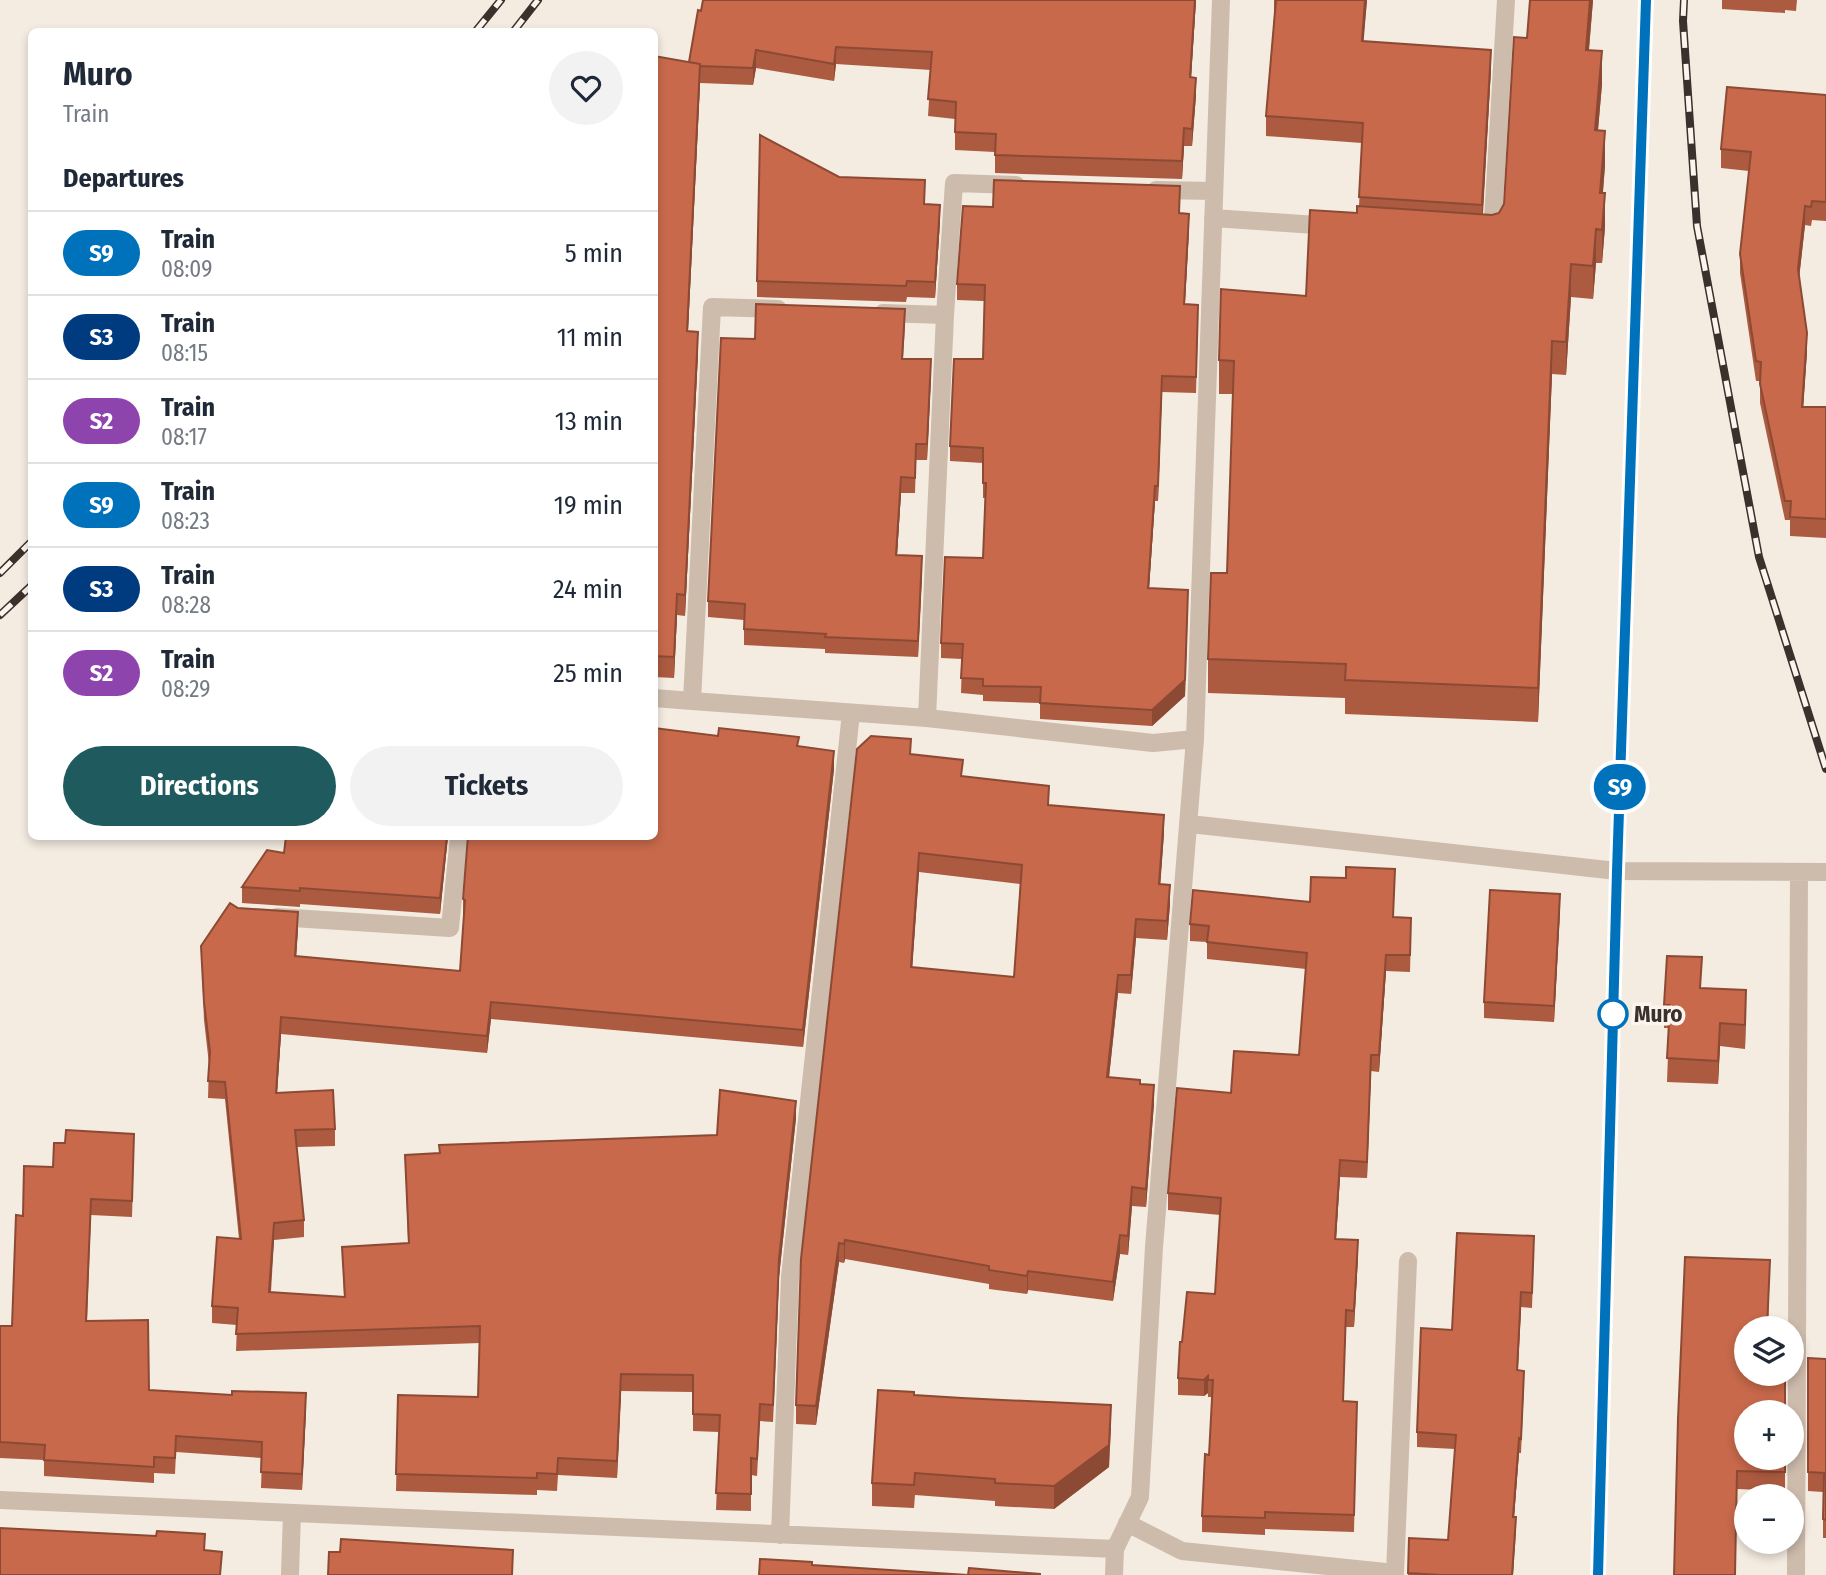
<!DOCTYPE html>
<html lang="en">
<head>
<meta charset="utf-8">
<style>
  :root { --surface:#fff; --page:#f2f2f3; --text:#1f2937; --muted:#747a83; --line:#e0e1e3; --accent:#1f5a5e }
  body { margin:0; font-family:"Fira Sans Condensed",sans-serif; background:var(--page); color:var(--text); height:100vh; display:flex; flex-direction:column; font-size:26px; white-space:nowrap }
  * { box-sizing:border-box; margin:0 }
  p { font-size:23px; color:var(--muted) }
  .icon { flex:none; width:38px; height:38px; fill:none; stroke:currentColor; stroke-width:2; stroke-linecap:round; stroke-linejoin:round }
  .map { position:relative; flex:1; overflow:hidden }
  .panel { position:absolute; left:28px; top:28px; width:630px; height:812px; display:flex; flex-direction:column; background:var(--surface); border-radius:10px; box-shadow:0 4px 10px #0003 }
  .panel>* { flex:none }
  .badge { padding:0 14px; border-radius:23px; font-size:24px; line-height:46px }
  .buttons { position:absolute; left:1734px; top:1316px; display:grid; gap:14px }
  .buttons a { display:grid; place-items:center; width:70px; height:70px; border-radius:50%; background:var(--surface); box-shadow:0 4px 10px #0003; font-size:35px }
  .map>.badge { position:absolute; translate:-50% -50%; box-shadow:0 0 0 4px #fff }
  h2 { padding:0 35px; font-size:26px; line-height:63px }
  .round { display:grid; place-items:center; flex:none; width:74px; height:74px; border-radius:37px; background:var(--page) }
  .summary { display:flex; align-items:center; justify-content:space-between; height:119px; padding:0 35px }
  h1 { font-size:33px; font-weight:700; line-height:52px }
  .action { display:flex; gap:14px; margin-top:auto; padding:14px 35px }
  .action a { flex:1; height:80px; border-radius:42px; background:var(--accent); color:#fff; font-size:28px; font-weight:700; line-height:80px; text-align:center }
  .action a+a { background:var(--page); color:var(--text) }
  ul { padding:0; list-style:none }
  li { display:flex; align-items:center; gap:21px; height:84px; padding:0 35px; border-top:2px solid var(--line) }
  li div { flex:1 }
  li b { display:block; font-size:26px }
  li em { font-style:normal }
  li .badge { min-width:77px; font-weight:700; text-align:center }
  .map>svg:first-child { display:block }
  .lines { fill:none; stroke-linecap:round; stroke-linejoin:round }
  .minor { stroke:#cdbbac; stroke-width:18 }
  .rail-casing { stroke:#3b302b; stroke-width:8 }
  .rail { stroke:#fbf5ee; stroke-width:5; stroke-dasharray:16; stroke-linecap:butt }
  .wall { fill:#ac5a40; fill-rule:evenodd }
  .shaded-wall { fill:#8c4a34 }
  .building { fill:#c8694b; stroke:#8c4a34; stroke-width:2; fill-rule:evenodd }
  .line-casing { stroke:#fff; stroke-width:16 }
  .line { stroke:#0072bc; stroke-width:10 }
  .stop-dot { fill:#fff; stroke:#0072bc; stroke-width:3.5 }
  .labels { text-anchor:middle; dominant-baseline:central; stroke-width:7; stroke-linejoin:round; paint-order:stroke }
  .stop-label { font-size:23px; font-weight:bold; fill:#3b302b; stroke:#fbf5ee; text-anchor:start }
</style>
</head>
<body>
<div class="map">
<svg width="1826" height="1575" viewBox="0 0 1826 1575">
  <rect width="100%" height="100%" fill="#f4ebe1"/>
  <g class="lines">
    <path class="minor" d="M1156,190L1214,191
      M1213,218L1331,226
      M1492,237L1506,0
      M778,309L712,307L692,701L927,718L1153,743L1195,739
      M883,313L945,315
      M654,698L692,701
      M927,718L945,315L954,183L1016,185
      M1190,824L1617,871L1826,872
      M277,917L450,928L459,836
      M0,1500L1115,1549L1140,1497L1154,1247L1195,739L1221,0
      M1127,1523L1182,1551L1395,1573L1408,1261
      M780,1535L790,1277L851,713
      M290,1575L292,1513
      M1114,1575L1115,1549
      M1796,1575L1799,872"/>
    <g class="rail-casing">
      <path id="rail" d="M1684,0L1683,21L1697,226L1759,557L1826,769
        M475,32L501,0
        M513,32L538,0
        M0,573L32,541
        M0,615L32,585
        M1598,1575L1617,871L1646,0"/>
    </g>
    <use href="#rail" class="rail"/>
  </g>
  <path class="wall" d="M1196,0L1191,78L1196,95L1192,146H1184L1182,179L995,173V152L955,150V119L928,116L931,70L836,64L834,81L756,68L753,85L700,83L688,331L698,353L685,616L677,615L674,678L654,677V56L689,62L698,10Z
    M1274,0H1367L1363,41L1491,69L1483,214L1492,215L1499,213L1504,204L1527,38L1593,0L1589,50L1602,84L1598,130L1605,165L1603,193L1605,227L1602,263H1596L1593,299L1571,297L1566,375L1552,374L1538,722L1345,714V698L1208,693V659L1227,573L1233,394H1219V360L1306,296L1357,213L1359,206L1362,143L1266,136V116L1274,18Z
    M1722,0H1797L1796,11L1785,10V13L1722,9Z
    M1826,95V221L1812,220L1811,226L1805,225L1799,278L1807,352L1803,407H1826V538L1790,536V520H1785L1760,403V381H1756L1740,273V254L1749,171L1721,168V149Z
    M839,177L924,204L940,221L935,298L907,297L906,302L757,297V281Z
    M1180,201V213L1189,229L1185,304L1198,321L1196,393L1162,392L1158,501H1155L1149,588L1188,605L1185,696L1152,726L1040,719V703L983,701V695L961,693L962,659L941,658V643L983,558L985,498H983V463L950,461V446L983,359L984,301L957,300V284L993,207Z
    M905,325L903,359L931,375L927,460H916L915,493H901L897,555L922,572L918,657L825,653V649L744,645V620L708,617V601L755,339Z
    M799,746L834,769L803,1047L491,1019L487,1053L281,1034L277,1093L335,1129V1146L297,1147L304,1220V1237L274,1240L271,1292L344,1297L342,1247L408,1243L405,1155L717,1135L796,1118L779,1277L773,1422L760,1421L757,1476L751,1475V1511L716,1510L719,1432L693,1431V1392L621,1391L617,1478L558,1475L557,1491L537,1490V1495L396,1491L398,1395L478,1397L480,1343L236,1351L237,1325L212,1323V1306L239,1239L225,1099L208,1098L209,1064L204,1020L201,946L298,929L296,957L460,971L464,917L463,916V899Z
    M911,754L963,776L1049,805L1164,833L1160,884L1170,904L1167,940L1136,938L1131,994L1118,993L1109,1077L1140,1084L1154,1103L1146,1207L1132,1206L1128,1255L1120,1254L1113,1301L1028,1290L1027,1294L989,1289V1284L845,1259L844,1263L839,1262L816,1425L796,1424V1405ZM919,872L1020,884L1014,977L912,967Z
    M448,836L440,914L300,904V907L242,903V887L284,853Z
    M1560,910L1554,1022L1484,1018V1002Z
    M1394,917L1411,934L1410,972L1386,971L1379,1072L1371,1071L1367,1178L1340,1177L1336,1239L1358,1256L1354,1327H1346L1343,1401L1357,1402L1354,1532L1265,1529V1535L1202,1532V1516L1209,1455L1212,1397H1208V1393L1204,1396L1178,1395V1378L1182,1342L1215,1294L1220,1215L1168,1210V1193L1231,1093L1299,1055L1306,969L1207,959V942L1190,941V924Z
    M1701,988L1746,1013L1745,1049L1720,1046L1718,1084L1667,1082L1669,1028H1664V1005Z
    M134,1150L132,1217L91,1215L87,1321L149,1390L306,1409L302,1490L261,1488L262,1458L176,1452L175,1474L154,1473V1483L44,1476V1460L0,1458V1326H12L23,1216L53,1167Z
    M1534,1251L1532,1308L1521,1307L1518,1370L1524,1386L1521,1453H1519L1514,1517L1516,1532L1513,1575H1408L1409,1538L1448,1540L1455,1449L1417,1447V1432L1452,1330Z
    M1685,1257L1770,1260L1768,1328H1746V1374H1785V1412H1746V1458H1785V1491L1737,1489L1735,1575H1674L1678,1419Z
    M1808,1358L1826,1359V1538H1823V1492L1808,1491Z
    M914,1395L1111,1428L1109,1467L1054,1509L995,1506V1501L915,1495L914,1508L872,1506V1483Z"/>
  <path class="shaded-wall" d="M1195,0H1196L1190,95V77Z
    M1365,0H1367L1362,61V41Z
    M1590,0H1593L1586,83V50Z
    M836,47V64L834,81V64Z
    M756,50V68L753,85V68Z
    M1491,50V69L1482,225V205Z
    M1602,51V84L1595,164V130Z
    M700,64V85L687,352V331Z
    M1196,78V95L1192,146V129Z
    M1184,128V146L1182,179V161Z
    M1605,131V165L1600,226V193Z
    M1605,193V227L1602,263V230Z
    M940,205V221L935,298V282Z
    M1805,206V225L1798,288V269Z
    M1189,214V229L1184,319V304Z
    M1596,229V263L1593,299V266Z
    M1571,264V297L1566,375V342Z
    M698,332V353L685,616V595Z
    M1807,333V352L1802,426V407Z
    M1552,341V374L1538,722V688Z
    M931,359V375L927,460V444Z
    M1162,376V392L1158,501V486Z
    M901,477V493L896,571V555Z
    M1155,486V501L1148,604V588Z
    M922,556V572L918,657V641Z
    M1188,590L1185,696L1152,726V710Z
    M677,594V615L674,678V657Z
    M834,751V769L803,1047V1030Z
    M1164,815V833L1159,903V884Z
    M447,836H448L440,914V898Z
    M919,853V872L911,986V967Z
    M1170,885V904L1167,940V921Z
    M1560,894V910L1554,1022V1006Z
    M298,912V929L295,974V956Z
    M1136,919V938L1131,994V975Z
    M1386,955V971L1379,1072V1055Z
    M1118,975V993L1107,1096V1077Z
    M1746,990V1013L1745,1049V1025Z
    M491,1002V1019L487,1053V1036Z
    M281,1017V1034L276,1110V1093Z
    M1720,1023V1046L1718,1084V1061Z
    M1371,1055V1071L1367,1178V1162Z
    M1154,1085V1103L1146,1207V1189Z
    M796,1101V1118L779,1277L773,1422L779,1259Z
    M1340,1160V1177L1335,1255V1239Z
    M1132,1187V1206L1128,1255V1236Z
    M274,1223V1240L269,1309V1292Z
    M1120,1235V1254L1113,1301V1282Z
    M845,1240V1259L844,1263V1244Z
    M1358,1240V1256L1354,1327V1311Z
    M839,1243V1262L816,1425V1406Z
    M1028,1271V1290L1027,1294V1276Z
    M1521,1292V1307L1517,1385V1370Z
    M621,1374V1391L617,1478V1461Z
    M1208,1376V1393L1204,1396V1380Z
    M306,1393V1409L302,1490V1474Z
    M1111,1405L1109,1467L1054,1509V1486Z
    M1519,1438V1453L1513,1531V1517Z
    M1516,1517L1513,1575H1512Z"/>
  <path class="building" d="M703,0H1195L1190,77L1196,78L1192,129L1184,128L1182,161L995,155L996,134L955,132L956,102L928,99L932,52L836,47L834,64L756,50L753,68L700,66V64L689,62L698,10L701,11Z
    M1276,0H1365L1362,41L1491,50L1482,205L1359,197L1363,123L1266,116Z
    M1530,0H1590L1586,50L1602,51L1595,130L1605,131L1600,193H1605L1602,230L1596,229L1593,266L1571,264L1566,342L1552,341L1538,688L1345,680L1346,664L1208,659L1211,573H1227L1234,361L1219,360L1221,289L1306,296L1310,210L1357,213V206L1492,215L1499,213L1504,204L1514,37L1527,38Z
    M654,56L700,64L687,331L698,332L685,595L677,594L674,657L654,656Z
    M1727,87L1826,95V202L1812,201L1811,207L1805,206L1798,269L1807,333L1802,407H1826V519L1790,517L1791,501H1785L1760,384L1761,362L1756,361L1740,254L1751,152L1721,149Z
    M760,135L839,177L925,180L924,204L940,205L935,282L907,281L906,286L757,281Z
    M994,180L1180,186L1179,213L1189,214L1184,304L1198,305L1196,377L1162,376L1158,486H1155L1148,588L1188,590L1185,680L1152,710L1040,703L1041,687L983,686V679L961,678L963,644L941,643L945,557L983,558L986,483H983V448L950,446L954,359H983L985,285L957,284L963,206L993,207Z
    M756,304L905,309L902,359H931L927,444H916L915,478L901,477L896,555L922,556L918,641L825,637L826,634L744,629L745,604L708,601L721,338L755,339Z
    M654,728L718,736L719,728L799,737L797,746L834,751L803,1030L491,1002L487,1036L281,1017L276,1093L333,1090L335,1129L295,1130L304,1220L274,1223L269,1292L345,1297L342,1247L409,1243L405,1155L440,1153L439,1145L717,1135L720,1090L796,1101L779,1259L773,1405L760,1404L757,1459L751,1458V1494L716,1493L720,1415L693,1414V1375L621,1374L617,1461L558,1458L557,1474L537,1473V1478L396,1474L398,1395L478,1397L480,1326L236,1334L238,1308L212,1306L217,1237L241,1239L225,1082L208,1081L210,1052L204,1002L201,946L230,903L238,908L298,912L295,956L460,971L465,900L463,899L468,836H654Z
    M871,736L911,739L910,754L963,760L961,776L1049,786L1048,805L1164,815L1159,884L1170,885L1167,921L1136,919L1131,975H1118L1107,1077L1140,1080V1084L1154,1085L1146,1189L1132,1187L1128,1236L1120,1235L1113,1282L1028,1271L1027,1276L989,1270V1266L845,1240L844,1244L839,1243L816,1406L796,1405L801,1259L857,749ZM919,853L1022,865L1014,977L911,967Z
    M286,836H447L440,898L300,888V891L242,887L267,850L284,853Z
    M1346,867L1395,869L1393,917L1411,918L1410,955H1386L1379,1055H1371L1367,1162L1340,1160L1335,1239L1358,1240L1354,1311L1346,1310L1343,1401L1357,1402L1354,1515L1265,1512V1518L1202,1516L1205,1454L1209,1455L1213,1380H1208V1376L1204,1380L1178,1378L1180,1342H1182L1187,1292L1215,1294L1221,1198L1168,1193L1177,1088L1231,1093L1234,1051L1299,1055L1307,953L1207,942L1209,926L1190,924L1193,890L1310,902L1311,877L1346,878Z
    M1490,890L1560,894L1554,1006L1484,1002Z
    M1667,956L1702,957L1700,988L1746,990L1745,1025L1720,1023L1718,1061L1667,1058L1670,1005H1664Z
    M66,1130L134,1134L132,1201L91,1199L86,1321L148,1320L149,1390L232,1395V1391L306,1393L302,1474L261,1472L262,1442L176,1436L175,1458L154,1457V1467L44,1460L45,1445L0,1442V1326H12L16,1215L23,1216L24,1166L53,1167L54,1143H65Z
    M1457,1233L1534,1236L1532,1293L1521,1292L1517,1370L1524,1371L1521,1439L1519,1438L1513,1517H1516L1512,1575H1441L1408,1573L1409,1538L1448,1540L1456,1435L1417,1432L1421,1328L1452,1330Z
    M1685,1257L1770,1260L1767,1328H1746V1374H1785V1412H1746V1458H1785V1472L1737,1471L1735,1575H1674L1678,1419Z
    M1808,1358L1826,1359V1520L1823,1519L1824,1473L1808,1472Z
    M878,1390L914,1392V1395L962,1398L1111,1405L1109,1445L1054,1486L995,1483V1479L915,1473L914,1485L872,1483Z
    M0,1528L156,1536L157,1531L205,1534L204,1550L222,1552L220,1575H0Z
    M341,1539L513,1550L512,1575H328L329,1552H340Z
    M760,1559L812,1562V1565L968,1575H759Z
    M969,1568L1040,1574V1575H968Z"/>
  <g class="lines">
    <g class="line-casing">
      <path id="line" d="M1598,1575L1617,871L1646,0"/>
    </g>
    <use href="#line" class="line"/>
  </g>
  <circle class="stop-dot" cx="1613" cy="1014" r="14"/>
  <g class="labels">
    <g class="stop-label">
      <text x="1634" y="1014">Muro</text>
    </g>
  </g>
</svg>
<div class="buttons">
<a><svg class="icon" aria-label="layers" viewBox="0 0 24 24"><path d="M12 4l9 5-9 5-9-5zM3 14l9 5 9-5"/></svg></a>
<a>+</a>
<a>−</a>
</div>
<b class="badge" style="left:1620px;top:787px;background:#0072bc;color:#fff">S9</b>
<section class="panel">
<div class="summary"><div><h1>Muro</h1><p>Train</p></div><a class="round"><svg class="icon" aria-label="heart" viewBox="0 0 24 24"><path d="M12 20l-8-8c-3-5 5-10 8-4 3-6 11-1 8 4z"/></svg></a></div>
<h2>Departures</h2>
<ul>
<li><span class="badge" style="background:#0072bc;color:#fff">S9</span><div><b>Train</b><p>08:09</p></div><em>5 min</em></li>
<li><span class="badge" style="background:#003b80;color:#fff">S3</span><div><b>Train</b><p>08:15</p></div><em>11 min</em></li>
<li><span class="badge" style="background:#8e44ad;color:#fff">S2</span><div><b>Train</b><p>08:17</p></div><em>13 min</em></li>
<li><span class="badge" style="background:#0072bc;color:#fff">S9</span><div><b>Train</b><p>08:23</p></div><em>19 min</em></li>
<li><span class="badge" style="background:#003b80;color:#fff">S3</span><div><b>Train</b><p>08:28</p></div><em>24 min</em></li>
<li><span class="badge" style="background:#8e44ad;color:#fff">S2</span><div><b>Train</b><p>08:29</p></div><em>25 min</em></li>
</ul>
<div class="action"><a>Directions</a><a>Tickets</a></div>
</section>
</div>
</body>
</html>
